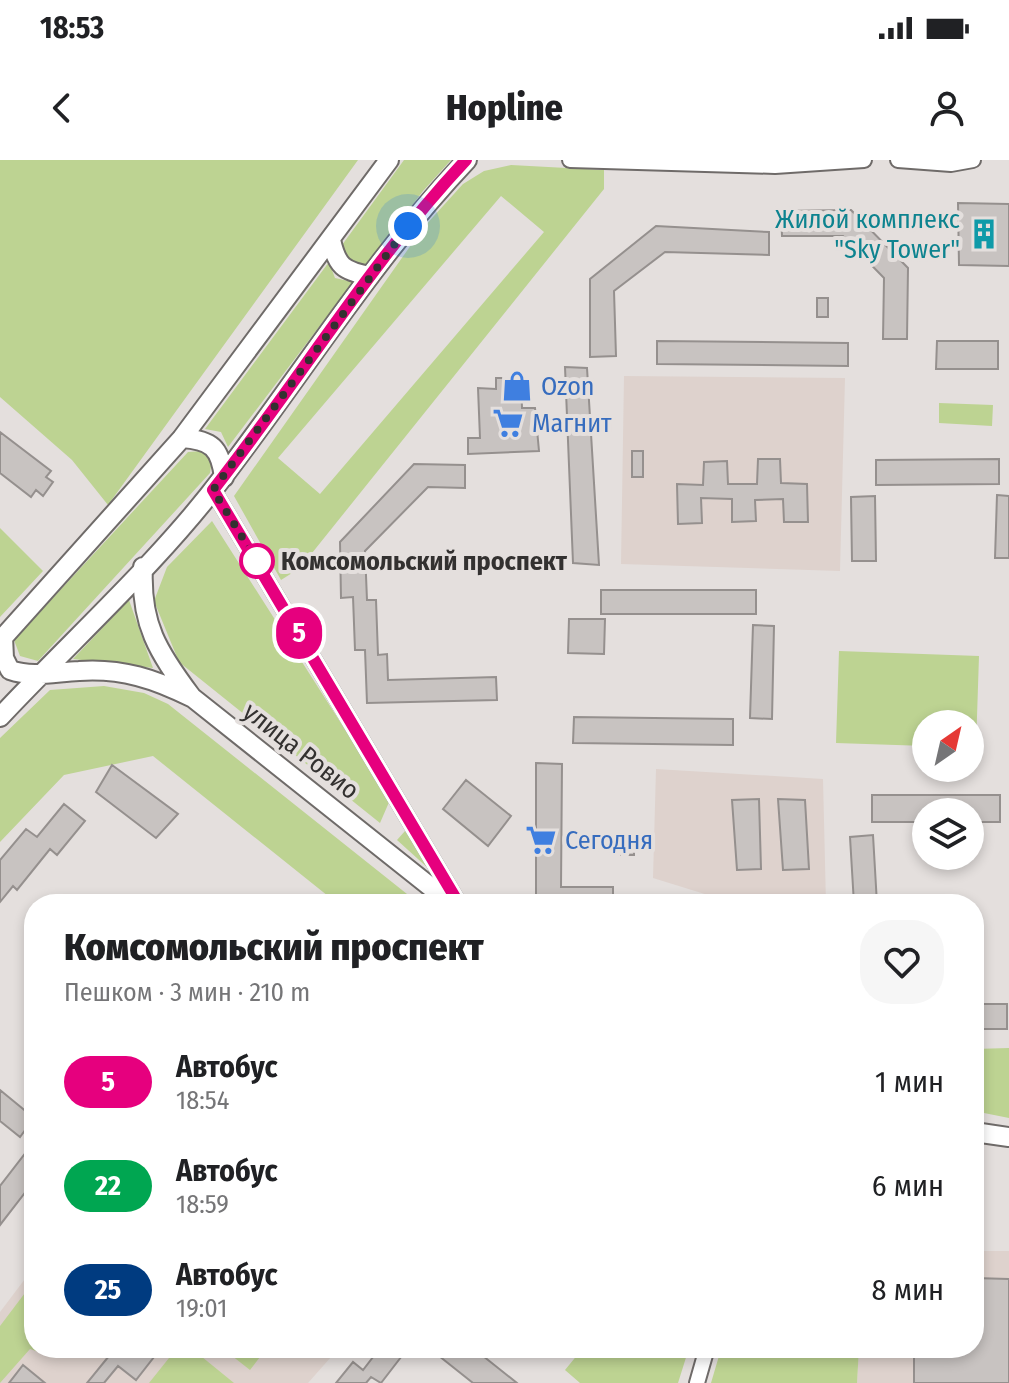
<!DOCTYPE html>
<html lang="ru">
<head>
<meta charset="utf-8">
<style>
  :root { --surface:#fff; --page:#f6f6f6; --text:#202124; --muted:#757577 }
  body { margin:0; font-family:"Fira Sans Condensed",sans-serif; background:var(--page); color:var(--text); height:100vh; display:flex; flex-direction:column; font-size:30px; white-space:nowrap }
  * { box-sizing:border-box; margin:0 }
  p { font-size:26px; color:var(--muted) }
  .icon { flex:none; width:44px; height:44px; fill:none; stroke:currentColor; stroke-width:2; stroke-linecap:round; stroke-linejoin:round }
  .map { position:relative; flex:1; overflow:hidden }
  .sheet { position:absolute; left:24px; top:734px; width:960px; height:464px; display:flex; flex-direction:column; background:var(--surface); border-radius:32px; box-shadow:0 4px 12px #0003 }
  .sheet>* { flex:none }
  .badge { padding:0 16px; border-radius:26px; font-size:28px; line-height:52px }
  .needle { width:52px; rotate:34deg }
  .fabs { position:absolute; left:912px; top:550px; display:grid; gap:16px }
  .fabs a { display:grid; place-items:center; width:72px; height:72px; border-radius:50%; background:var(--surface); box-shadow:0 4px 12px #0003; font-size:40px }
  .you { position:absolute; width:40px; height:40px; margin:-20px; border:6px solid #fff; border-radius:50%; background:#1a73e8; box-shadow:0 0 0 12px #1a73e833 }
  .map>.badge { position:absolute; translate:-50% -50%; box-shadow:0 0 0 4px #fff }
  .round { display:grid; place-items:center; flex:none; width:84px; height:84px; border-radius:32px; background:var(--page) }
  .summary { display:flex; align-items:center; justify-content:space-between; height:136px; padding:0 40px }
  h1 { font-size:38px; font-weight:800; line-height:60px }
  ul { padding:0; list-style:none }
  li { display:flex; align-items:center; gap:24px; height:104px; padding:0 40px }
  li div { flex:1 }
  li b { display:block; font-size:30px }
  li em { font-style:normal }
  li .badge { min-width:88px; font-weight:700; text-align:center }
  .status { display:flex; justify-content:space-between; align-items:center; height:56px; padding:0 40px; background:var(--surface); direction:ltr }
  .status svg { height:22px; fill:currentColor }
  header { display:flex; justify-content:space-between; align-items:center; height:104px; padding:0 40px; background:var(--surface); font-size:36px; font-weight:800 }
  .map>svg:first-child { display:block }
  .built { fill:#ded2cd }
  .green { fill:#bdd392; fill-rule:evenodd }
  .building { fill:#c8c3c1; stroke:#95908e; stroke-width:2 }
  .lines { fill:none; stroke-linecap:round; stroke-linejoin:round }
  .minor-casing { stroke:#6f6b69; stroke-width:18 }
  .major-casing { stroke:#6f6b69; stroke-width:22 }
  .minor { stroke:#fff; stroke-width:14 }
  .major { stroke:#fff; stroke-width:18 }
  .line-casing { stroke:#fff; stroke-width:18 }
  .line { stroke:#e6007e; stroke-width:12 }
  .walk { stroke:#333130; stroke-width:8; stroke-dasharray:0 14.4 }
  .stop-dot { fill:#fff; stroke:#e6007e; stroke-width:4 }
  .labels { text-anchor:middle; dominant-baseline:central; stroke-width:8; stroke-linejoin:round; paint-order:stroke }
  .culture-label { font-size:26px; fill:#0d838f; stroke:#e4dfdd; text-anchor:end }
  .shop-label { font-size:26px; fill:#366cbe; stroke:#e4dfdd; text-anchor:start }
  .stop-label { font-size:26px; font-weight:bold; fill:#333130; stroke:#e4dfdd; text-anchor:start }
  .street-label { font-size:26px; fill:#333130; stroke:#e4dfdd }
</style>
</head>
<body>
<div class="status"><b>18:53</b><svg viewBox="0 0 49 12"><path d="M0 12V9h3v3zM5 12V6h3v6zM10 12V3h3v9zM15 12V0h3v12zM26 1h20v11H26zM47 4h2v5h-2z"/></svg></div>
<header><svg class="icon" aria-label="back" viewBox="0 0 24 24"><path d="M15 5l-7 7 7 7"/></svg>Hopline<svg class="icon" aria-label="person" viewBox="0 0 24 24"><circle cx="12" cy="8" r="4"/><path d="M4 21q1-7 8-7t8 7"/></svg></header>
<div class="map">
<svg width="1009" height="1223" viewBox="0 0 1009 1223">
  <rect width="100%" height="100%" fill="#e4dfdd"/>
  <path class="built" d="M624,216L845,218L840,411L621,404Z
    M656,609L823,619L826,744H737L653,718Z
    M974,1091H1009V1223H857L859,1188H974Z
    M34,1107V1188H339L308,1223H0V1152Z"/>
  <path class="green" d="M0,0H358L108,345L72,300L0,237Z
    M404,0H451L423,31L367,105L349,102L342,85Z
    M511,5L604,10V29L300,408L281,420L234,336L423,68L463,24L484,11ZM501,36L544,72L320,334L278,298Z
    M329,102L335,118L353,122L228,287L221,272L205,269Z
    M939,243L993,245L992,266L939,263Z
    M202,291L212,300L210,313L38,501L20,496L14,480L188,292Z
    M212,361L390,640L380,663L179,502L154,441L167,407Z
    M0,368L43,411L0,457Z
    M129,440L153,508L73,499Z
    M839,491L979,496L976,587H970V564H926V586L836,583Z
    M104,526L144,533L168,544L407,734V744H338L153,596L64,615L0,682V578L50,530Z
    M405,671L440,719L397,680Z
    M1009,888V958L974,951V889Z
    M34,1121V1188H54L48,1195L30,1189L0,1223V1166Z
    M177,1188H191L234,1223H149Z
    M222,1188H267L250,1210Z
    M583,1188H689L678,1223H580L565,1210Z
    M738,1188H859L857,1223H711L721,1189L737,1191Z"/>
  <path class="building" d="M958,43L1009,44V106L959,105Z
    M851,50L908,108L907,179H883L884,118L843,76H782L781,51Z
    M656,66L769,72V95L665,92L614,131L616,196L590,197V119Z
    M817,138H828V157H817Z
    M657,181L848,183V206L657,204Z
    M937,181H998V209H936Z
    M565,207L587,208L599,405L573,403Z
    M496,218H521L522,248H535L539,291L468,294V278H480L478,228L496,229Z
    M0,272L51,311L46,317L53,322L43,336L36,330L31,337L0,313Z
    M632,291H643V317H632Z
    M758,299H780L781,323L807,324L808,362H784L783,339L755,340L756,361L732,362V339L701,338L702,363L678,364L677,324L703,325L704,302L727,301L728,324H757Z
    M999,299V324L876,325V300Z
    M414,304L465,305V328L428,327L365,391L367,440H376L378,495L387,494L388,520L496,517L497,540L367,543L365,490H355L353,437L341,438L340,382Z
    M997,335L1009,336V398H995Z
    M875,336L876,401H852L851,337Z
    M601,430H756V454H601Z
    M569,459H605L604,494L568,493Z
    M753,465L774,466L772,559L750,558Z
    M574,557L733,559V585L573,583Z
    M536,603L562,604L561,727H613V744H536Z
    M112,605L178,654L156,678L96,632Z
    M466,620L511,656L488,686L443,649Z
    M872,635H1000V662H970V652H926V662H872Z
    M759,639L761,709L737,710L732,640Z
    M778,639L805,640L809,709L783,710Z
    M64,644L85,661L57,695L50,689L17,730L13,726L0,742V700L26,669L37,677Z
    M873,675L877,744H854L850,677Z
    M621,683H634V695H621Z
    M974,844H1007V869H974Z
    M0,930L34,958L20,977L0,961Z
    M34,982V1021L0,1065V1026Z
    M974,1118L1009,1119V1223H914V1192L929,1193V1188H974Z
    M100,1188H161L136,1220L118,1206L104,1223H87L109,1196Z
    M380,1188H408L381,1223L371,1217L366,1223H336L353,1202L363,1210Z
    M429,1188H473L517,1223H473Z
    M23,1205L45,1223H9Z"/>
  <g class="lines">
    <g class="minor-casing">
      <path id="minor" d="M570,0L775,6L864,0
        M898,0L951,4L973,0
        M213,330L459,744
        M697,1223L707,1188"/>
    </g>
    <g class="major-casing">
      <path id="major" d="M331,80C337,106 343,111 370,116
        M182,278C212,280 220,288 224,317
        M143,407C140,464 158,492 191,536
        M3,477L4,498L10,510C33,518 55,512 79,511C122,508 155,519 193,538L452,744
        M0,481L182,278L389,0
        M0,557C74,478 158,403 223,317C304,211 375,97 467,0
        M974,972L1009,977"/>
    </g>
    <use href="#minor" class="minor"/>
    <use href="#major" class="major"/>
  </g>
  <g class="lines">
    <g class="line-casing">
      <path id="line" d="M459,744L213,330C299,221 371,101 466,0"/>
    </g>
    <use href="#line" class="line"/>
    <path class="walk" d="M257,401L213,330L408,66"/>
  </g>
  <defs>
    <g id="building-bare" transform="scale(2.4)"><path d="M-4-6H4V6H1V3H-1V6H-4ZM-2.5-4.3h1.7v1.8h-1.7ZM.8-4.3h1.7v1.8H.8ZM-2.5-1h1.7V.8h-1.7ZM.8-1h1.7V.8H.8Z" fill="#0f9aa8" stroke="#e4dfdd" stroke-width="2.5" paint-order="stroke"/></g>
    <g id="shop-bare" transform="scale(2.4)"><path d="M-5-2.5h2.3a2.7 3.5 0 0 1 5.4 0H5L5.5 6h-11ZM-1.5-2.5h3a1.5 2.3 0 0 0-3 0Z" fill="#3f7fe0" stroke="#e4dfdd" stroke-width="2.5" paint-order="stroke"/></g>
    <g id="supermarket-bare" transform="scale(2.4)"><path d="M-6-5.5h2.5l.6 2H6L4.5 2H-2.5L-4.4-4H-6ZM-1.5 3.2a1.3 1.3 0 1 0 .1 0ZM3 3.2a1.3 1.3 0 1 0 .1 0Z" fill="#3f7fe0" stroke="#e4dfdd" stroke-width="2.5" paint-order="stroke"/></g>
  </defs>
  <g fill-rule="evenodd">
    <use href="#building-bare" x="984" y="74"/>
    <use href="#shop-bare" x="517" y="226"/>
    <use href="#supermarket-bare" x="508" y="263"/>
    <use href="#supermarket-bare" x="541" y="680"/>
  </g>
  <circle class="stop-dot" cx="257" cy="401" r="16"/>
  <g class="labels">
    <g class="culture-label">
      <text x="960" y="59">Жилой комплекс<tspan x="960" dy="30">"Sky Tower"</tspan></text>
    </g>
    <g class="shop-label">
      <text x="541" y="226">Ozon</text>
      <text x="532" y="263">Магнит</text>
      <text x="565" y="680">Сегодня</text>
    </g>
    <g class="stop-label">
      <text x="281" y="401">Комсомольский проспект</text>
    </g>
    <g class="street-label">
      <text transform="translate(301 591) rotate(38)">улица Ровио</text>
    </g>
  </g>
</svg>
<div class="fabs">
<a><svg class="needle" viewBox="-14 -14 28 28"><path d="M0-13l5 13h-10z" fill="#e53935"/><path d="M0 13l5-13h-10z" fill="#757577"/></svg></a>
<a><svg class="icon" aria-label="layers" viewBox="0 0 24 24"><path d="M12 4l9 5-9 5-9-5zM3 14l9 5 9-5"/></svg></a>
</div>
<div class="you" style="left:408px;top:66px"></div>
<b class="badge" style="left:299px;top:473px;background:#e6007e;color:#fff">5</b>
<section class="sheet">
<div class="summary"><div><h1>Комсомольский проспект</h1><p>Пешком · 3 мин · 210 m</p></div><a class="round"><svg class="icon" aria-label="heart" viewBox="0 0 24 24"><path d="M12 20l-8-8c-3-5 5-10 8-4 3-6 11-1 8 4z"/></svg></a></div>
<ul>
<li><span class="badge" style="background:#e6007e;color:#fff">5</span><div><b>Автобус</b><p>18:54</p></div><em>1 мин</em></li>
<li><span class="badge" style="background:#00a651;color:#fff">22</span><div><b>Автобус</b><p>18:59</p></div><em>6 мин</em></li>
<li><span class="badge" style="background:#003b80;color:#fff">25</span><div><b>Автобус</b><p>19:01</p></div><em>8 мин</em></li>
</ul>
</section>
</div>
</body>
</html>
